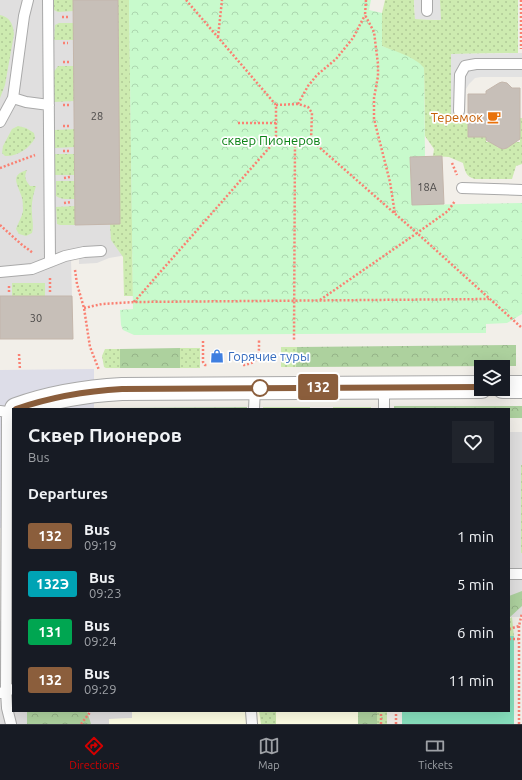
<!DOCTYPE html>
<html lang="en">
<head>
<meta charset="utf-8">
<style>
  :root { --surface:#171b24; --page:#20242c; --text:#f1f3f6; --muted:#9ea1a6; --line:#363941; --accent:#d40000 }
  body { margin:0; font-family:Ubuntu,sans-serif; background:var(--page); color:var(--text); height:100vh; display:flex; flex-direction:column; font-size:15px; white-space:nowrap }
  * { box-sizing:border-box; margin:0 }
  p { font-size:13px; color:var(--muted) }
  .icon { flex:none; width:22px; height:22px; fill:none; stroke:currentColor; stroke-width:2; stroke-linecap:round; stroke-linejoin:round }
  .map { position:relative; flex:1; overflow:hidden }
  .panel { position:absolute; left:12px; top:408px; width:498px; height:304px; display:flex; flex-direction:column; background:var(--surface); border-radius:0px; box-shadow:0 4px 16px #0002 }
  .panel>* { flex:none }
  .badge { padding:0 8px; border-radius:3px; font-size:14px; line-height:26px }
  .tools { position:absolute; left:474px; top:360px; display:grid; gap:8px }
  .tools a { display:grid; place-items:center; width:36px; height:36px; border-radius:0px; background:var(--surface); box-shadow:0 4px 16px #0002; font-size:20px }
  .map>.badge { position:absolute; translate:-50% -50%; box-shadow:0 0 0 2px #fff }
  h2 { padding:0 16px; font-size:15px; line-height:36px }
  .round { display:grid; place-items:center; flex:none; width:42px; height:42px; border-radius:0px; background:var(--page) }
  .summary { display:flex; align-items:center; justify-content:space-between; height:68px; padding:0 16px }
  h1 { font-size:19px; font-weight:600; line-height:30px }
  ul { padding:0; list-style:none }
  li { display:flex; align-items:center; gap:12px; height:48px; padding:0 16px }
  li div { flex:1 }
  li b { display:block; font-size:15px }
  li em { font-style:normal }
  li .badge { min-width:44px; font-weight:700; text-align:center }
  .dock { display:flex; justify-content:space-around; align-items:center; height:56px; border-top:1px solid var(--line); background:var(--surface); font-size:11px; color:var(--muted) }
  .dock a { display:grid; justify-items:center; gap:2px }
  .dock .selected { color:var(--accent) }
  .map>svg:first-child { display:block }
  .residential { fill:#e0dfdf }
  .education { fill:#ffffe5 }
  .grass { fill:url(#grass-dots) }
  .forest { fill:url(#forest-crowns) }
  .park { fill:url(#park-crowns) }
  .pitch { fill:#88e0be }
  .parking { fill:#e2e2e2 }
  .plaza { fill:#dddde8 }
  .building { fill:#c7bfb8; stroke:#c4b6ab }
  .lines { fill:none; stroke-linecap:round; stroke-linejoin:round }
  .service-casing { stroke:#a9a9a9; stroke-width:12 }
  .tertiary-casing { stroke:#a9a9a9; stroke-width:24 }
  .path { stroke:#fa8072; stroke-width:2.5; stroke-dasharray:2 2; stroke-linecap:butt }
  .service { stroke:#fff; stroke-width:10 }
  .tertiary { stroke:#fff; stroke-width:22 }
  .line-casing { stroke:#fff; stroke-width:9 }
  .line { stroke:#8b5e3c; stroke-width:6 }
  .stop-dot { fill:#fff; stroke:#8b5e3c; stroke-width:2 }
  .labels { text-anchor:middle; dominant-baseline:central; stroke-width:3.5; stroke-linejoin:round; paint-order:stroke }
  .number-label { font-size:11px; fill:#4b4948 }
  .food-label { font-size:13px; fill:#c56008; stroke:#fff; text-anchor:end }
  .park-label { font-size:13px; fill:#0c8416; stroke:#fff }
  .shop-label { font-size:13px; fill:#366cbe; stroke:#fff; text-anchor:start }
</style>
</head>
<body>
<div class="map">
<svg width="522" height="724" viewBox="0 0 522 724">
  <defs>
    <pattern id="grass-dots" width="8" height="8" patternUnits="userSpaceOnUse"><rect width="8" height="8" fill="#cdebb0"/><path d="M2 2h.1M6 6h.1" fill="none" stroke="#b0c997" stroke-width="1.8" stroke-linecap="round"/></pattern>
    <pattern id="forest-crowns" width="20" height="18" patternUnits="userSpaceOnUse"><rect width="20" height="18" fill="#add19e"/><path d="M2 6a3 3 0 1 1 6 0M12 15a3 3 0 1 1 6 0" fill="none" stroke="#95b388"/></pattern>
    <pattern id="park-crowns" width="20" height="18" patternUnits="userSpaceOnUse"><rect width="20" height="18" fill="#c8facc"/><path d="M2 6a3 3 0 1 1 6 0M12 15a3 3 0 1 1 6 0" fill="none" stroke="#acd6af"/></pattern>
  </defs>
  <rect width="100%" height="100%" fill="#f2efe9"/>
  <path class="residential" d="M0,0H129L133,254L109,258L97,263L79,264V259H71L72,296H0Z
    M509,432H522V617H509Z
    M0,621H13V711H132L133,718L109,719V724H0Z"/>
  <path class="education" d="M132,711H372L371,724H100H109V719L132,718Z"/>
  <path class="grass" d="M53,0H73L74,11L58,12L54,10Z
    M118,0H129L133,296H124L123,257L111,240L110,224H120Z
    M385,0H414L415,19L440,20V0H518V53L451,54V114H468L486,137V142H496L497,147L503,149L509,147L511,142H520V118H522V164L516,166L512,179H475C466,177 465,171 463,163L449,157L433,156L434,149L425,136L424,68L382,46V13Z
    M0,15C10,17 13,24 14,34L5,85L0,98Z
    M74,23V40H54L55,25L59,23Z
    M58,66H74V101L54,102L53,73Z
    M18,126L26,128L34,133L35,138C30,148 17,157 5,156L2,153L3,146L12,129Z
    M75,129V147L55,148V130Z
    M55,154H75V175H55Z
    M27,170C24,177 25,180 30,186H36C33,195 31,204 32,213C32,220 34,226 32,233L26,236L19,234L16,229C18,223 22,217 23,211C23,206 23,199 21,195C17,183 10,175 27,170Z
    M56,181H75V199C69,199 61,200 56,196Z
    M75,206V225H60L57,224L56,207Z
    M12,283H45V296H12Z
    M281,347H297L296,367H281Z
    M180,348H200V368H180Z
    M105,349H120V368H106L104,367L102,356Z
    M263,407H310V409H263Z
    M333,407H371V409H333Z
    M521,465H522V553H521Z
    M512,617L514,636H509V619Z
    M259,711H276V724H261Z
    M377,711H387V724H377Z"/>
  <path class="forest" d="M516,345V366L296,367L297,347Z
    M180,348V368H120V349Z
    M394,406H522V418H509V409H394Z
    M247,407V409H110V408Z
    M522,591V606L509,618V596Z
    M27,711H87L91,724H27Z
    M358,711H377V724H358Z"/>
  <path class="park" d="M129,0H371L369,10L382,13V46C394,51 416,57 424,68L425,157L410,158L412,205L522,203V314L507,323L486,324V333L134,335L123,330L121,325L120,310L133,309Z"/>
  <path class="pitch" d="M509,636H514V724H402V711H509Z"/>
  <path class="parking" d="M414,0H440L441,20L415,19Z
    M522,53V77H481L475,78L469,84L466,89L465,115L451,114V54Z"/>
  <path class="plaza" d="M94,369V409H13V528H0V370Z"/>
  <path class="building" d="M73,0H118L120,224L75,225Z
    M502,82L507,83L512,88H520V139L507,148L503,149L500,148L486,140V137H468V94H486V91L499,83Z
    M442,156L444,204L412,205L410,157Z
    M0,296H72L73,339H0Z"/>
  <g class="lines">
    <g class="service-casing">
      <path id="service" d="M48,0L50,262
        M427,0V11
        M13,98L24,16L28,0
        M459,111L460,75L465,66L476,64H522
        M0,122L13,98L26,102L49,105
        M462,188L522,190
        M0,272L32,269L65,256L84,252L101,251
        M254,409L255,388
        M384,409V387
        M0,411L7,412L6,691L0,693
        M509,574H522
        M251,711L252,724
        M11,724L7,708L6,691L13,689"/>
    </g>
    <g class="tertiary-casing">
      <path id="tertiary" d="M503,387H522
        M16,409C50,397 85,391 122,389L481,387"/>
    </g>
    <path class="path" d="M186,0L276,105V140
      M366,0L365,15L374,32L378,64V76L374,98V119L390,182L395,214
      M521,0V49
      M62,17H70
      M218,37L222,0
      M63,43H68
      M63,62H71
      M298,104L308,86L317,75L336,59L353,38L365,15
      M63,105H71
      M276,105L298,104L308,107L312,113L311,140
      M238,123H276
      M63,126H70
      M295,140H311L417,233L448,211L455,201
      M63,151H71
      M452,163L457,175
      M0,168L35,155
      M64,178L70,177
      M64,203L71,202
      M0,225L21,244L33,253
      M75,270L77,284L84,308L90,347L99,370
      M50,278V292
      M9,292V286
      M320,300L417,233L522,328
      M134,302L276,140H295L294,340
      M84,308L102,304L134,302L489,299
      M203,341V362L205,365H208
      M19,354L20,370
      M243,365C260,363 259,355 259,340
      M509,629L519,626L522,613
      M509,639H519
      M81,724L91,711
      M381,724V711
      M396,724V711
      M519,724V626"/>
    <use href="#service" class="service"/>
    <use href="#tertiary" class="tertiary"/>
  </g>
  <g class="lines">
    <g class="line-casing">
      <path id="line" d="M16,409C51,397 86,391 122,389L481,387"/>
    </g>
    <use href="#line" class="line"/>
  </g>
  <defs>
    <g id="cafe-bare" transform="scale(1.08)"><path d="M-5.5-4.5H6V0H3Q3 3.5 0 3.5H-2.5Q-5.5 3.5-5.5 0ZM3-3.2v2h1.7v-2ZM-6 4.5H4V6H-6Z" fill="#e8710a" stroke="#fff" stroke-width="2.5" paint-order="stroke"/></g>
    <g id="shop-bare" transform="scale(1.08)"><path d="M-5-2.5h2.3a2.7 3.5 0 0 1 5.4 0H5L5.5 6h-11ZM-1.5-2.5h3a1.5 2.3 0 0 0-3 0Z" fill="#3f7fe0" stroke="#fff" stroke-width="2.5" paint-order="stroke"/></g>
  </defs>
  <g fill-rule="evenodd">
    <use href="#cafe-bare" x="494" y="117"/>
    <use href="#shop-bare" x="217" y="356"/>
  </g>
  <circle class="stop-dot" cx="260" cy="388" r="8"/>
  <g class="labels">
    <g class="number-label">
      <text x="97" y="116">28</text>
      <text x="427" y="187">18А</text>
      <text x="36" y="318">30</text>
    </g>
    <g class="food-label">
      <text x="483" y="117">Теремок</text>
    </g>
    <g class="park-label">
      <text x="271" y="140">сквер Пионеров</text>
    </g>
    <g class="shop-label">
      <text x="228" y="356">Горячие туры</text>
    </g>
  </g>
</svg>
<div class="tools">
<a><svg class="icon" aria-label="layers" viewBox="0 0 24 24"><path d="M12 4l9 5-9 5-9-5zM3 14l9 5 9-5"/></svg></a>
</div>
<b class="badge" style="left:318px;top:387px;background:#8b5e3c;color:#fff">132</b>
<section class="panel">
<div class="summary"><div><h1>Сквер Пионеров</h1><p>Bus</p></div><a class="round"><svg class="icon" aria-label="heart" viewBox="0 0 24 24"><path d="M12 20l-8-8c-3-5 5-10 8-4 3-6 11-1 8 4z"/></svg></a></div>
<h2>Departures</h2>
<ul>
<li><span class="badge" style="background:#8b5e3c;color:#fff">132</span><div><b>Bus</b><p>09:19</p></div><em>1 min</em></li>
<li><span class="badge" style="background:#00a3b4;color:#fff">132Э</span><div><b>Bus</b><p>09:23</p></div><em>5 min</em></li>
<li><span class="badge" style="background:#00a651;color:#fff">131</span><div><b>Bus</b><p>09:24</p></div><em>6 min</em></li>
<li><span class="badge" style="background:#8b5e3c;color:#fff">132</span><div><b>Bus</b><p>09:29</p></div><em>11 min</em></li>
</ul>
</section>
</div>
<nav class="dock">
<a class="selected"><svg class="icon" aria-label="directions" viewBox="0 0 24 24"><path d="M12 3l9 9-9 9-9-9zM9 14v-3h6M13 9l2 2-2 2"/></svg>Directions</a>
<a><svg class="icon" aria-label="map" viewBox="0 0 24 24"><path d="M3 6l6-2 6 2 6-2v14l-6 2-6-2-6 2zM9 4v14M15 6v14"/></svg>Map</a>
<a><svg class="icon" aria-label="tickets" viewBox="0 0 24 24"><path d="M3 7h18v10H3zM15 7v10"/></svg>Tickets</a>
</nav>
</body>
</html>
